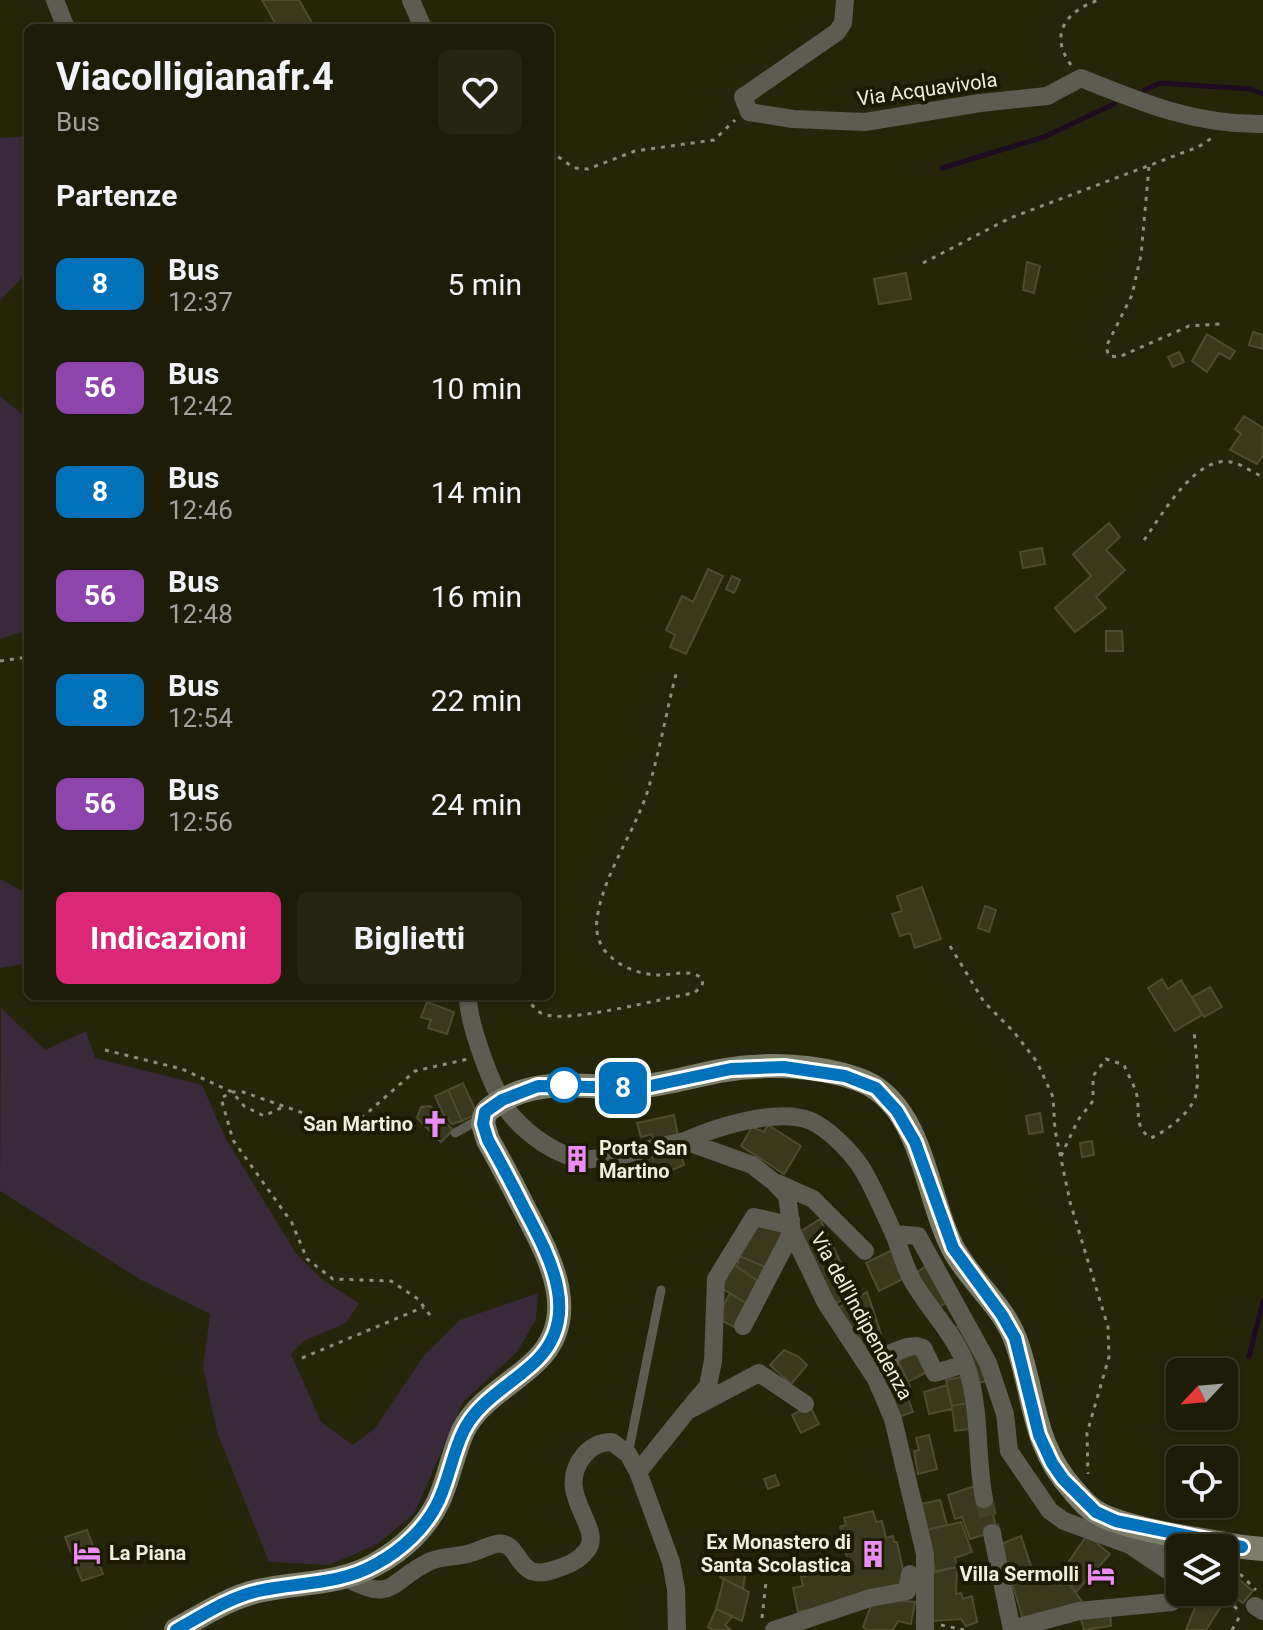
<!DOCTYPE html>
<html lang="it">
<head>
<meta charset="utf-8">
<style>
  :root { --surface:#1c1c08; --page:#252512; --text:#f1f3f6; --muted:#a0a19c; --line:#3a3a29; --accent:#db2777 }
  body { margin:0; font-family:Roboto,sans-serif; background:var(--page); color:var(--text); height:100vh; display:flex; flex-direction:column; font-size:30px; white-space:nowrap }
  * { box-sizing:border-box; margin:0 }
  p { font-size:26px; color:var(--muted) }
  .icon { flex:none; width:44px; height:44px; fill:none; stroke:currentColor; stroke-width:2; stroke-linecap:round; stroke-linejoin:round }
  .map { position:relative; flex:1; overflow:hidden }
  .drawer { position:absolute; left:24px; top:24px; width:530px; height:976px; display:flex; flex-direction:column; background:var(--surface); border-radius:12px; box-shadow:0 2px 6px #0004,0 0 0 2px var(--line) }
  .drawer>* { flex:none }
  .badge { padding:0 16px; border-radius:12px; font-size:28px; line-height:52px }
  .needle { width:52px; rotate:244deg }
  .tools { position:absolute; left:1166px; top:1358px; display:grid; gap:16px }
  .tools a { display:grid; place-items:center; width:72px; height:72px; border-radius:12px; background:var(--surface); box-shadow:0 2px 6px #0004,0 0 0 2px var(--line); font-size:40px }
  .map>.badge { position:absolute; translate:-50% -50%; box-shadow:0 0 0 4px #fff }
  h2 { padding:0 32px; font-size:30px; line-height:72px }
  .round { display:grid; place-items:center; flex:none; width:84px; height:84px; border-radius:12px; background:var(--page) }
  .headline { display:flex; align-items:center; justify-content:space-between; height:136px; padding:0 32px }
  h1 { font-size:38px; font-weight:700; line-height:60px }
  .action { display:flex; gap:16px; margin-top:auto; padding:16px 32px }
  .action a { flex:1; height:92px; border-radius:12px; background:var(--accent); color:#fff; font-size:32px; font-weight:700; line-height:92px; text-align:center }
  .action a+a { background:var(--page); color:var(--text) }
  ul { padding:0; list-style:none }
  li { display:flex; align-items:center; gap:24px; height:104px; padding:0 32px }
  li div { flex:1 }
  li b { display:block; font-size:30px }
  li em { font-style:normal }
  li .badge { min-width:88px; font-weight:700; text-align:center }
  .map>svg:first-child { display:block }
  .green { fill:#39293b }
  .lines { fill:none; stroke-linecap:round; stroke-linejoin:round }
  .stream { stroke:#1e0b21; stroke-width:5 }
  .building { fill:#3a391e; stroke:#4d4c31; stroke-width:2 }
  .street-tunnel { stroke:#43432a; stroke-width:18; stroke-dasharray:18 9; stroke-linecap:butt }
  .path { stroke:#8f8f7a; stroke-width:3; stroke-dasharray:4 6; stroke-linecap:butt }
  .lane { stroke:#5c5c50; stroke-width:9 }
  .street { stroke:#5c5c50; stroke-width:18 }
  .secondary { stroke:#7c7c69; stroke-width:24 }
  .line-casing { stroke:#fff; stroke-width:18 }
  .line { stroke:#0072bc; stroke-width:12 }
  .stop-dot { fill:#fff; stroke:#0072bc; stroke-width:4 }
  .labels { text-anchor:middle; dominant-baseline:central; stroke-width:8; stroke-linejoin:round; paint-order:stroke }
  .street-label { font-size:20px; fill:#efefdf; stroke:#1c1b02 }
  .poi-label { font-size:20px; font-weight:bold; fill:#efefdf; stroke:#1c1b02; text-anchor:end }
</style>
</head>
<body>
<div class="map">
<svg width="1263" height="1630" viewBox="0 0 1263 1630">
  <rect width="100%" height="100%" fill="#25250a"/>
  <path class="green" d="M28,136V271L0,301V138Z
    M0,396L28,419V630L0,639Z
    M0,879L28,894V963L0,968Z
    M1,1008L45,1050L86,1031L95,1058L202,1085L226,1139L297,1255L325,1282L359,1303L346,1323L304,1341L291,1354L321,1422L353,1445L375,1428L425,1354L460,1320L538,1293L536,1319L517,1352L463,1402L414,1514L376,1545L329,1565L269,1562L217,1432L203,1367L210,1314L141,1280L0,1191Z"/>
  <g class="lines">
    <path class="stream" d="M1145,90L1160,83L1250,89L1263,94
      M942,168L1044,137L1114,104
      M1249,1357L1263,1301"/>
  </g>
  <path class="building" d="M262,0H299L315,28H278Z
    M1027,262L1040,266L1034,293L1023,290Z
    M906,273L911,299L879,304L874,279Z
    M1253,332L1263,335V349L1249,345Z
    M1207,334L1235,351L1230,359L1219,353L1207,372L1192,361Z
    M1179,352L1184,362L1173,367L1168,357Z
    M1244,416L1263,428V455L1257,464L1230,450L1241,434L1235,429Z
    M1109,523L1120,537L1106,550L1125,570L1096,597L1106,608L1075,632L1055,608L1091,576L1073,554Z
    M1042,548L1045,564L1023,568L1020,552Z
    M708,569L723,576L686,654L670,647L675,635L666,630L682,596L693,602Z
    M732,576L740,580L734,593L726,589Z
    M1106,631H1122L1123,651H1106Z
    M922,887L941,939L915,948L910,933L900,936L892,914L902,911L897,896Z
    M985,906L996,910L989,932L978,928Z
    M1162,979L1168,989L1181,980L1202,1015L1175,1031L1148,988Z
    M1210,987L1222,1007L1204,1017L1192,997Z
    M427,1002L454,1012L447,1034L428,1028L431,1020L421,1017Z
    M463,1083L477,1114L462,1121L448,1090Z
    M448,1090L462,1121L452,1124L443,1114L435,1096Z
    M430,1106L453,1130L441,1142L417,1118L421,1107Z
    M1040,1113L1043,1132L1029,1134L1026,1116Z
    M674,1115L678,1136L654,1141L652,1134L641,1137L637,1123Z
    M768,1125L801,1146L784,1174L741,1146L752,1127L764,1132Z
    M1092,1141L1094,1155L1082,1157L1080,1143Z
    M677,1143L684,1165L651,1179L635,1153Z
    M758,1219L788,1233L768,1268L739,1256Z
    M820,1219L846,1274L835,1280L844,1299L833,1305L798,1233Z
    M892,1250L905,1278L879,1291L866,1263Z
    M739,1256L768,1268L761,1283L737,1267Z
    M733,1264L761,1283L749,1305L718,1286Z
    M929,1264L951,1299L935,1310L913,1275Z
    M867,1292L881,1334L861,1350L835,1310Z
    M730,1293L749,1305L736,1328L717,1318Z
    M964,1321L987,1381L974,1384L952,1331Z
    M784,1350L799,1357L807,1365L791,1384L770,1365Z
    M921,1350L931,1370L908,1382L898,1361Z
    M898,1361L910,1386L904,1388L913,1412L896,1418L878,1371Z
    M965,1376L968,1403L952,1406L946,1380Z
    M947,1385L952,1409L929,1414L924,1392Z
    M968,1403L971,1429L955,1431L952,1406Z
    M810,1406L819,1424L801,1433L792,1415Z
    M929,1435L937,1469L918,1474L914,1451L919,1450L916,1438Z
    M775,1475L779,1485L768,1489L764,1479Z
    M975,1486L989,1498L997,1531L970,1539L962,1517L955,1519L948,1495Z
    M940,1500L947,1525L927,1530L920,1504Z
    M873,1511L876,1522L882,1521L886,1538L893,1536L894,1542H897L907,1588L798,1612L793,1588L803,1586L801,1577L849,1566L840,1527L846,1525L844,1518Z
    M961,1522L972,1552L955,1558L957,1567L935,1571L927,1530Z
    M87,1530L103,1574L82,1581L65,1537Z
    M1087,1535L1110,1554L1076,1592L1066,1580L1059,1585L1054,1583Z
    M1021,1536L1036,1581L1046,1578L1059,1585L1066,1580L1086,1607L1024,1623L1001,1544Z
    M728,1558L739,1561L738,1569L745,1575L743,1589L720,1577Z
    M957,1567L956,1594L961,1593L963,1599L972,1596L977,1622L966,1626L961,1619L933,1621L929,1574Z
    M1224,1567L1253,1591L1243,1603L1224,1588Z
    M724,1579L749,1592L742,1621L716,1609Z
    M1195,1592H1211L1222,1605L1206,1630H1186L1198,1600Z
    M874,1598L915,1602L911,1624L898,1621L893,1630H867L863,1627Z
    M716,1609L733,1616L725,1625L731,1630H713L708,1627Z
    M1110,1609L1111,1626L1084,1630L1080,1616Z"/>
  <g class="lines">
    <path class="street-tunnel" d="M984,1499L992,1533"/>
    <path class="path" d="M1071,65C1048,34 1067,10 1099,0
      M550,104L553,106
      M550,151L574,168L588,169L635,151L714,140L735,120
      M1149,167L1141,255L1132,295L1106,347L1109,356L1119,357L1189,326L1221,324
      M923,263L1010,218L1198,147L1212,138
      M1144,540C1163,514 1197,451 1235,463C1244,466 1254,473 1263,477
      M0,661L28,657
      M950,946L984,1002L1014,1032L1037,1062L1053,1097L1055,1130L1070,1202L1108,1327L1109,1357L1087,1433L1088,1474
      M526,996C531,1003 535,1011 543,1014C567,1024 663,998 694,993L702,986L703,980C692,967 671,976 656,975C640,974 623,968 611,957C600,948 595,934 597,919C603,875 633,835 647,793C659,755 666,713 676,674
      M105,1050L182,1069L232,1092L244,1106L264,1116L285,1106
      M1061,1156L1078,1120L1093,1101V1076L1106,1059L1124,1065C1128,1075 1135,1086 1137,1096C1140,1113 1134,1128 1151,1138C1167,1131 1193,1111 1196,1094C1200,1074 1195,1049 1194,1029
      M430,1315L418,1299L391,1281L333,1279L307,1259L292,1223L233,1140L221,1098L232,1092H243L349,1129L415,1071L468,1059
      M302,1358L424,1307
      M1233,1567L1256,1590
      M958,1572L981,1569
      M1220,1592L1238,1610
      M762,1618L766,1582
      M941,1625L964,1630
      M1232,1630L1240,1616"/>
    <path class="lane" d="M455,1133L480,1119
      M628,1454L661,1290"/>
    <path class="street" d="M55,0L66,28
      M411,0L423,28
      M845,0L843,23L837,32L743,97L749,112L793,119L865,122L980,103L1047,96L1081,78C1143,103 1195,125 1263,124
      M468,996C468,1024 494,1096 513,1117C529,1135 551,1150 574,1158
      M685,1141C716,1127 778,1107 811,1121C829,1129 850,1151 861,1167C874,1188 883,1211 894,1234L918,1236L988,1363L1005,1414L1009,1451L1050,1511L1064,1521L1130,1545L1173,1574L1180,1582
      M581,1160L614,1157L685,1141L752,1165L774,1182L787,1196L792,1232L826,1303L876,1379L893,1419L925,1554V1630
      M777,1183L813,1199L865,1251
      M894,1234C900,1249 904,1265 912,1280C927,1307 951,1330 963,1358C982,1402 975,1453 984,1499
      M743,1326L792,1232
      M871,1371L890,1363L891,1353L907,1347L917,1346L923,1348L935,1373L965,1364
      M687,1411L708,1386L713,1361L716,1279L754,1217L784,1224L791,1220
      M638,1472L687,1411L759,1373L805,1404
      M992,1533L1012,1630
      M1137,1541L1180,1554
      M345,1577C395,1606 391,1578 431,1561C443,1556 455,1557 467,1554C477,1552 487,1546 496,1544C523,1539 513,1585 556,1569C568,1565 579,1561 587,1550C605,1527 551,1493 585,1454C593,1445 601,1442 612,1442L628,1454L638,1472L671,1562L676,1589L677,1630
      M1255,1606L1263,1611
      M1012,1629L1079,1611L1172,1602L1181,1592
      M774,1630L870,1598L907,1591L910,1574"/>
    <path class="secondary" d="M176,1630C203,1615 228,1598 258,1591C298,1582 340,1585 376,1564C402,1550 427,1527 439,1500C449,1478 453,1453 463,1431C478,1400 513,1384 537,1360C582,1315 549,1256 525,1210C513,1186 501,1163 488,1140L483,1124C484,1113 487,1110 495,1105C529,1081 567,1085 606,1087C646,1090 680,1079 719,1071C763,1063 814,1064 857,1079C924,1101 925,1199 955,1252C973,1283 1004,1307 1016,1341C1036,1397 1031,1444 1074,1491C1081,1499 1087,1507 1096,1512C1125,1530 1206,1540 1242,1547L1263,1549"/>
  </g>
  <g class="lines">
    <g class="line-casing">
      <path id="line" d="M176,1630C203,1615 228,1598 258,1591C298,1582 340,1585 376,1564C402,1550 427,1527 439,1500C449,1478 453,1453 463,1432C478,1400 513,1384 537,1360C582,1315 549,1256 525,1210C513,1186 501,1163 488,1140L483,1124L485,1112L502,1100L538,1086L641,1088L731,1069L784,1067L845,1076L876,1088L897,1111L915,1142L953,1248L1002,1315L1015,1338L1039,1435L1052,1463L1063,1479L1096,1512L1116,1521L1242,1547"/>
    </g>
    <use href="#line" class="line"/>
  </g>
  <defs>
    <g id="church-bare" transform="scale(2.16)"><path d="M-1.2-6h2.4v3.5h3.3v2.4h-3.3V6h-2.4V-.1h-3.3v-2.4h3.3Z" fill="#ed8cf9" stroke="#1c1b02" stroke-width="2.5" paint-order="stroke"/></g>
    <g id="building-bare" transform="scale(2.16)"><path d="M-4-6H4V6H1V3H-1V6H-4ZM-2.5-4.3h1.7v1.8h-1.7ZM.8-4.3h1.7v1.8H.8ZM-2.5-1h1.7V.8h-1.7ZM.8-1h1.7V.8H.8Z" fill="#ed8cf9" stroke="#1c1b02" stroke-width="2.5" paint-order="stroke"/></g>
    <g id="hotel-bare" transform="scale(2.16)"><path d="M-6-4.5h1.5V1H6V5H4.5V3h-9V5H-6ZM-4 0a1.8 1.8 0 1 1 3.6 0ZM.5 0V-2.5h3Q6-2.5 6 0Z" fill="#ed8cf9" stroke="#1c1b02" stroke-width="2.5" paint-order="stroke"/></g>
  </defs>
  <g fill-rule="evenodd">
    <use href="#church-bare" x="435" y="1124"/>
    <use href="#building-bare" x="577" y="1159"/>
    <use href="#hotel-bare" x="87" y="1553"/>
    <use href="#building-bare" x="873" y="1554"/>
    <use href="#hotel-bare" x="1101" y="1574"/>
  </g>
  <circle class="stop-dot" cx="564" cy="1085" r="16"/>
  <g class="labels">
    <g class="street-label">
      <text transform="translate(927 89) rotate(-8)">Via Acquavivola</text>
      <text transform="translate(862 1316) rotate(61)">Via dell'Indipendenza</text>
    </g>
    <g class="poi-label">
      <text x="413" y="1124">San Martino</text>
      <text x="599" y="1148" text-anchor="start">Porta San<tspan x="599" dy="23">Martino</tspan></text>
      <text x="851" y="1542">Ex Monastero di<tspan x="851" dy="23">Santa Scolastica</tspan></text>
      <text x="109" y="1553" text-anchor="start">La Piana</text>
      <text x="1079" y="1574">Villa Sermolli</text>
    </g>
  </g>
</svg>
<div class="tools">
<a><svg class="needle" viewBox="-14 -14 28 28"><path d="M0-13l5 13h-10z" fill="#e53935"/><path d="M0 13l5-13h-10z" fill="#a0a19c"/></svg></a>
<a><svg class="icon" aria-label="locate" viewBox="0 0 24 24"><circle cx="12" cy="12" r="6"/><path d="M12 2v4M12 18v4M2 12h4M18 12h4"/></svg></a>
<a><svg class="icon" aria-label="layers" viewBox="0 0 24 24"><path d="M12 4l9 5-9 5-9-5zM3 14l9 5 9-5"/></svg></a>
</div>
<b class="badge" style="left:623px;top:1088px;background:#0072bc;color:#fff">8</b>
<section class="drawer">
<div class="headline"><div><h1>Viacolligianafr.4</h1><p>Bus</p></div><a class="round"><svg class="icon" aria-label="heart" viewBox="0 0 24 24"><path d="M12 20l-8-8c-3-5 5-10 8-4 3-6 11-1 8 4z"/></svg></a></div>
<h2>Partenze</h2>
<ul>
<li><span class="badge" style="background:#0072bc;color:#fff">8</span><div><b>Bus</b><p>12:37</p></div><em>5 min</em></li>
<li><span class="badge" style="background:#8e44ad;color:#fff">56</span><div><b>Bus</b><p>12:42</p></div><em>10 min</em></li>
<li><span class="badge" style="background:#0072bc;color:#fff">8</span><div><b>Bus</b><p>12:46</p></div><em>14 min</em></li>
<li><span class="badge" style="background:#8e44ad;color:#fff">56</span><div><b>Bus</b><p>12:48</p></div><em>16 min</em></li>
<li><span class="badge" style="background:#0072bc;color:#fff">8</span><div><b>Bus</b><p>12:54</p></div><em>22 min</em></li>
<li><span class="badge" style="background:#8e44ad;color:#fff">56</span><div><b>Bus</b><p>12:56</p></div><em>24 min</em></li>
</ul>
<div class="action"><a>Indicazioni</a><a>Biglietti</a></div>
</section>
</div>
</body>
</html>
